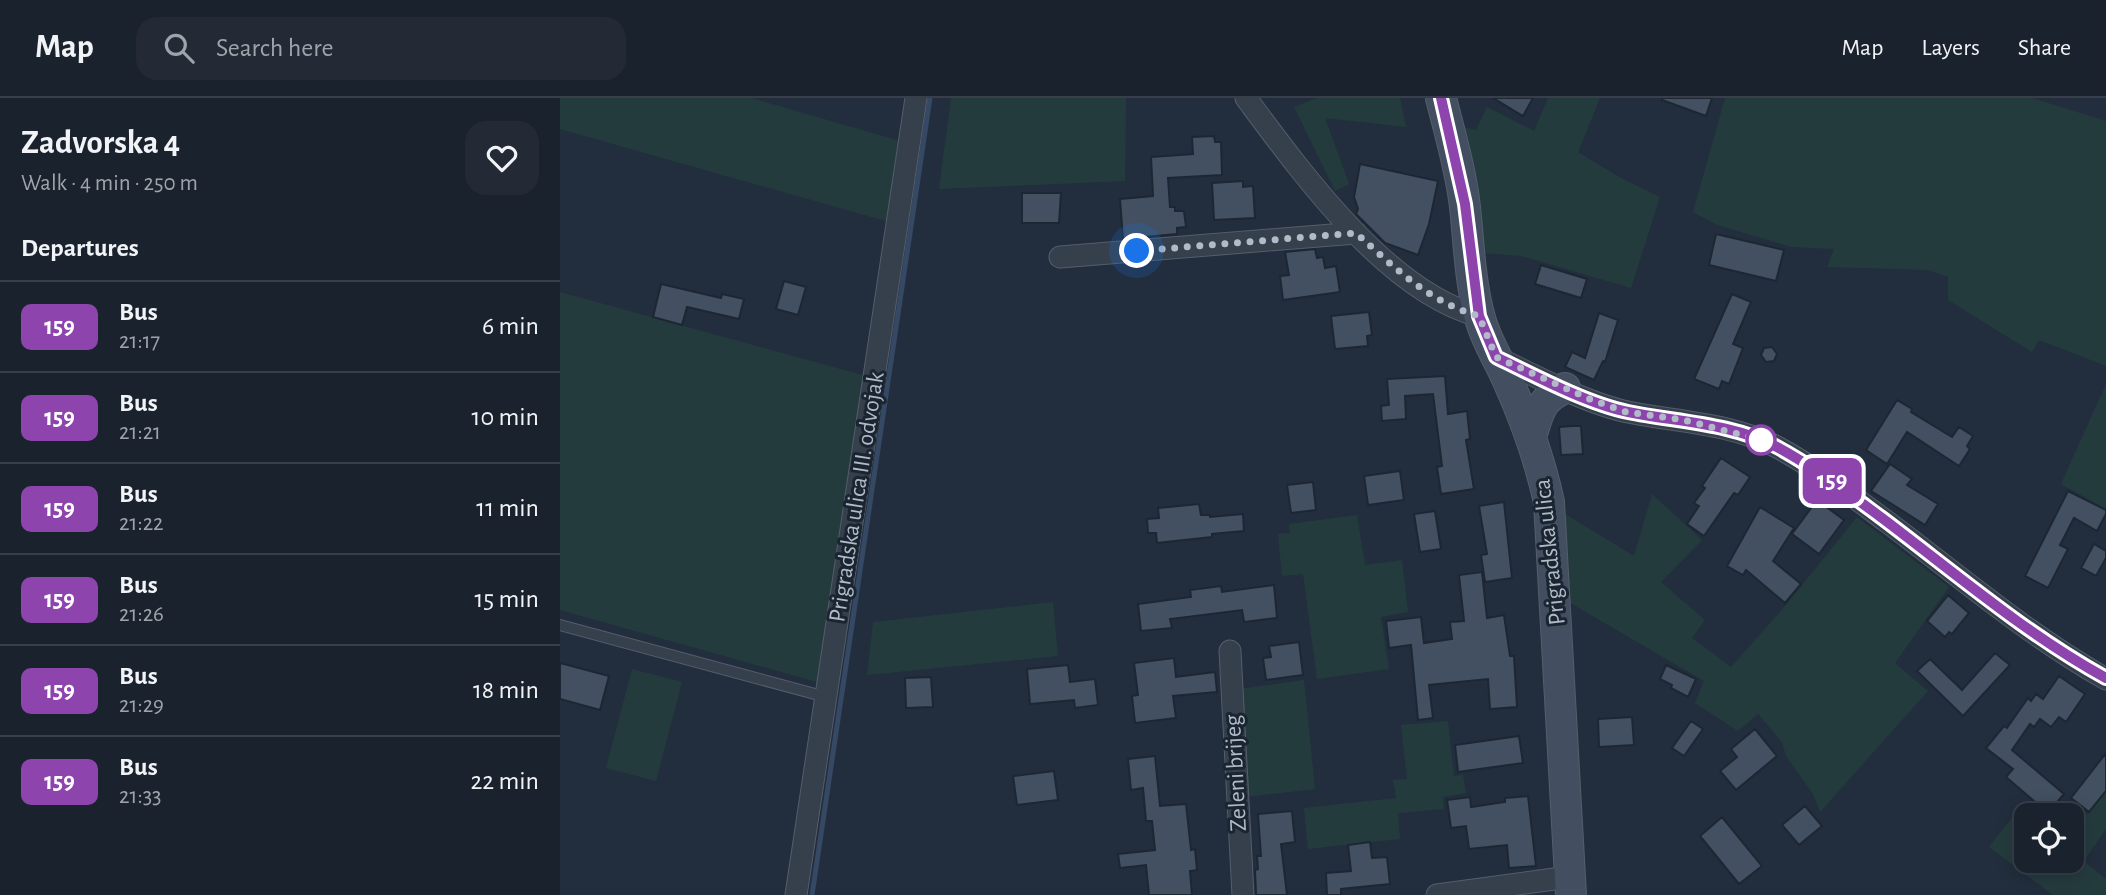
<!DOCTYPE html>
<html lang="en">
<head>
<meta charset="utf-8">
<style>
  :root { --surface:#1a222e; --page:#232a36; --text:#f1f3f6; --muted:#9fa4aa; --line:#383f4a }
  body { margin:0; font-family:"Alegreya Sans",sans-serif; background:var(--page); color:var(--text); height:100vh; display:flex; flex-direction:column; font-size:26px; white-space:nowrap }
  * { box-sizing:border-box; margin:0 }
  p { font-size:23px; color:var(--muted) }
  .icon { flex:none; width:38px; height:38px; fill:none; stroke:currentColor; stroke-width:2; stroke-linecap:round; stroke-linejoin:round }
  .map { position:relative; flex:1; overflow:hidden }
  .sheet { display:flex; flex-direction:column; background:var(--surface); width:560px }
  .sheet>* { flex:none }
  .badge { padding:0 14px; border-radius:10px; font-size:24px; line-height:46px }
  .tools { position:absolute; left:1454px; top:705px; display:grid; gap:14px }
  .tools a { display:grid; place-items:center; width:70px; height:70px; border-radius:14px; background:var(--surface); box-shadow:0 4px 18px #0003,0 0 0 2px var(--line); font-size:35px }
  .you { position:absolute; width:35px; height:35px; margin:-18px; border:5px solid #fff; border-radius:50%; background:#1a73e8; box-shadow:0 0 0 10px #1a73e833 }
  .map>.badge { position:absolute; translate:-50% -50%; box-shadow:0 0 0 4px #fff }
  h2 { padding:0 21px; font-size:26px; line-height:63px }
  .round { display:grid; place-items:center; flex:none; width:74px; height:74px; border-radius:21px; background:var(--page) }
  .summary { display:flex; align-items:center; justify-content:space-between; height:119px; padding:0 21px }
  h1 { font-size:33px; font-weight:600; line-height:52px }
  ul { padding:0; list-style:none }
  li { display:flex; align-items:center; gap:21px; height:91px; padding:0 21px; border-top:2px solid var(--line) }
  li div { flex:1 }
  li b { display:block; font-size:26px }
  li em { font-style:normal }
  li .badge { min-width:77px; font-weight:700; text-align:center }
  header { display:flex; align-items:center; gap:42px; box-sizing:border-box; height:98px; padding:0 35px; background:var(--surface); border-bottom:2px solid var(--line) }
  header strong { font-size:33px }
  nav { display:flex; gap:38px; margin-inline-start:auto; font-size:24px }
  .search { width:490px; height:63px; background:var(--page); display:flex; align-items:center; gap:18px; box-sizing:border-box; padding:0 24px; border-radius:21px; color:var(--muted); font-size:26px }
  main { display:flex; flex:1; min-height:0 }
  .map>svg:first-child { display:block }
  .green { fill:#243b3e }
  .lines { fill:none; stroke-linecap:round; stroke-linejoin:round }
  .stream { stroke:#354965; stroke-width:5 }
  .building { fill:#425061; stroke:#1d2734; stroke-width:2 }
  .lane-casing { stroke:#545d6b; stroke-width:12 }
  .street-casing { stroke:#545d6b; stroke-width:23 }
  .secondary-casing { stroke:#545d6b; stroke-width:32 }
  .lane { stroke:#36404d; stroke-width:10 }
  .street { stroke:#36404d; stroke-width:21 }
  .secondary { stroke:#434f60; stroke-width:30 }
  .line-casing { stroke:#fff; stroke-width:16 }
  .line { stroke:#8e44ad; stroke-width:10 }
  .walk { stroke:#b1bac8; stroke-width:7; stroke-dasharray:0 12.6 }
  .stop-dot { fill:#fff; stroke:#8e44ad; stroke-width:3.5 }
  .labels { text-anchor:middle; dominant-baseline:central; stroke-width:6; stroke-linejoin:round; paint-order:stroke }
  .street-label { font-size:24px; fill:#b1bac8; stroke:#1b2531 }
</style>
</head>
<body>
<header>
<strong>Map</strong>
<div class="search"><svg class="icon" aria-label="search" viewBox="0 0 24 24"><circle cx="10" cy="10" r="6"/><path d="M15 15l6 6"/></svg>Search here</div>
<nav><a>Map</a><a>Layers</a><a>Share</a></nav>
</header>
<main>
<section class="sheet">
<div class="summary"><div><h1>Zadvorska 4</h1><p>Walk · 4 min · 250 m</p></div><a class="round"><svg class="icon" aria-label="heart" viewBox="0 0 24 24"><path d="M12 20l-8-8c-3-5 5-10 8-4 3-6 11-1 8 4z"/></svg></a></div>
<h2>Departures</h2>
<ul>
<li><span class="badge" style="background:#8e44ad;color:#fff">159</span><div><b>Bus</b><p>21:17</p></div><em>6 min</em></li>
<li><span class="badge" style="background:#8e44ad;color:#fff">159</span><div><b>Bus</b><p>21:21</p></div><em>10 min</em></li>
<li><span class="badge" style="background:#8e44ad;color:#fff">159</span><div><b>Bus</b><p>21:22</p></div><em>11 min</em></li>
<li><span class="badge" style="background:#8e44ad;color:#fff">159</span><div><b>Bus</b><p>21:26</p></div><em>15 min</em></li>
<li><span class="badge" style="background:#8e44ad;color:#fff">159</span><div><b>Bus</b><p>21:29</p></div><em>18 min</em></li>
<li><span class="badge" style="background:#8e44ad;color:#fff">159</span><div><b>Bus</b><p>21:33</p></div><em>22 min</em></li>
</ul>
</section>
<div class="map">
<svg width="1546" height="797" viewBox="0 0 1546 797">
  <rect width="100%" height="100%" fill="#222e3d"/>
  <path class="green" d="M0,0H192L340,43L329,124L0,31Z
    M391,0H566L565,83L379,91Z
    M757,0H840L846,29L765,20L789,86L775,93L734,9Z
    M988,0H1040L1018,54L1061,80L1100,99L1071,190L961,158L924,155L898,28L916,32L927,9L974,33Z
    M1165,0H1472L1546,23V268L1479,242L1472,254L1388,202V179L1368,172L1267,169L1274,151L1232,149L1157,127L1133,114Z
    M0,194L306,278L257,584L0,512Z
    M1546,286V411L1501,386Z
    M1092,396L1142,442L1101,484L1145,522L1132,540L1171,569L1221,513L1297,419L1389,489L1335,565L1368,593L1260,714L1253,696L1226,658L1222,644L1198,616L1178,633L1135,605L1144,583L1007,503L1005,416L1074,458Z
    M797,417L805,467L842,462L848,514L821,519L829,571L757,581L743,476L722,478L718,436L730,435L729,426Z
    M493,504L498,558L307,577L313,524Z
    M72,571L122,584L96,683L46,670Z
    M744,582L755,691L685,699L679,591Z
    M888,623L894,678L903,677L906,695L883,699L884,711L838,715L840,741L748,751L744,710L836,700L833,682L847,681L841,627Z
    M1546,693V731L1524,763L1546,781V797H1493L1429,749L1460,709L1475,717L1466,718V763H1512V734Z"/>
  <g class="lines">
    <path class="stream" d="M252,797L370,0"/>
  </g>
  <path class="building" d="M933,0H973L963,18Z
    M1102,0H1152L1146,18L1102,2Z
    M654,38L655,44H661L662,77L608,80L610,109H615V113H624L626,129L617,130V136L563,141L560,101L593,98L591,59L633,56L632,39Z
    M800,66L878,83L869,126L858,157L825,145L796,116L798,111L794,99Z
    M683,83V89L693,88L695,120L654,122L652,85Z
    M462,95H501L499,125H462Z
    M1156,136L1224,152L1216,183L1149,167Z
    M755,151L757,160L763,159L765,170L776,168L780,194L723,202L720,178L729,177L725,154Z
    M981,167L1027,181L1021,200L975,186Z
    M224,183L246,189L238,217L216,211Z
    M101,186L161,200L162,196L184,201L179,221L127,209L122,227L93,219Z
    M1172,196L1191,204L1173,246L1183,250L1169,286L1162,283L1159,291L1134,281Z
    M809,214L812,237L807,238L808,248L775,251L771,218Z
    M1039,215L1058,222L1045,264L1043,263L1034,282L1005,269L1012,254L1025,260Z
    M1212,249L1217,256L1214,263L1206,264L1201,257L1204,250Z
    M885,278L888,316L907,313L910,341L906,342L914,391L881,396L877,369L882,368L873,296L845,298L846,321L822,323L821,308L829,307L827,281Z
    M1337,302L1352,311L1351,314L1392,339L1399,329L1413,338L1407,348L1410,351L1399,368L1347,334L1327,366L1306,352Z
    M1012,328H1021L1023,356L1001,357L999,329Z
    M1161,360L1190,379L1178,397L1174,395L1144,438L1127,426L1139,408L1134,405L1145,390L1142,388Z
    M1330,366L1352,381L1347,387L1378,406L1365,427L1311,393Z
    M840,373L844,402L808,407L804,378Z
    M753,384L756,412L731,415L727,387Z
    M1508,393L1546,412V416L1537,433L1514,420L1500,447L1508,451L1488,490L1465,478Z
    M1257,402L1284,422L1259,456L1232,436Z
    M944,404L952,480L925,484L921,457L927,456L919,408Z
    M639,406L641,417H650V419L683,416L684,433L652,436V439L597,445L596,435H588L587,421L599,420L598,410Z
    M1200,409L1234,430L1213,463L1241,486L1225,505L1186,472L1183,477L1167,468Z
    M875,413L881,451L860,454L854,416Z
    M1534,446L1546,453V460L1536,478L1521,470Z
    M922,474L927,520L944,517L950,558H954L957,609L930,611L928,581L869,587L873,620L858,622L851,547L829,550L826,523L861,519L864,545L892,541L890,524L904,523L899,477Z
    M714,487L717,520L684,524L682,512L610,521L612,530L581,533L578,506L631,499L630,492L661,488L662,494Z
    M1388,497L1409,515L1392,536L1389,534L1385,539L1367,523Z
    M739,544L743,577L706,582L703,560L711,559L709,548Z
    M1435,555L1450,567L1403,618L1357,573L1370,561L1402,592Z
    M614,560L616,579L655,574L657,594L613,598L616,620L575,625L572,598L578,597L574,565Z
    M0,565L49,578L40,612L0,601Z
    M508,567L510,584L535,581L538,607L515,610L514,602L470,606L467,571Z
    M1106,567L1136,581L1128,599L1111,590L1112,587L1100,581Z
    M1499,578L1525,596L1506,624L1499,619L1491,629L1480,621L1474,629L1470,626L1452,652L1504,696L1488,715L1446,679L1453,671L1426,650L1444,628L1447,630L1468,600L1471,603L1476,596L1483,601Z
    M371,579L373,609L346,610L345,580Z
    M1072,619L1074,647L1039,649L1038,621Z
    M1131,623L1143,631L1124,658L1112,650Z
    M1195,631L1217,658L1176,692L1160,673L1177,659L1171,651Z
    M959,638L963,665L898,674L895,647Z
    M1546,655V693L1529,714L1511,700Z
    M595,658L600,708L626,706L631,752L635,751L637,772L630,773L632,797H589L586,767L560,770L558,756L595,752L592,723H586L583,690L571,692L568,661Z
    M494,673L498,702L457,707L453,678Z
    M968,698L976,768L949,770L947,747L909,751L906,728L891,730L887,702L910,699L911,709L945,704V700Z
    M1245,708L1262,728L1239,747L1222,727Z
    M732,713L735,744L721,746L727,797H696L695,772L698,771L697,758H701L698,716Z
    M1162,719L1202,768L1179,786L1140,738Z
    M810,744L812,760L827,759L830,786L781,791V797H767L766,775L791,773L788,747Z"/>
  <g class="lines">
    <g class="lane-casing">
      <path id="lane" d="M0,527L266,599"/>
    </g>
    <g class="street-casing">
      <path id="street" d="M686,0C741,74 827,194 919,218
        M500,159L796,135
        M936,259C973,277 1028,306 1068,314C1117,324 1171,325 1217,349C1256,370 1291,397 1326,423C1398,477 1468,537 1546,581
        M670,553L683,797
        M236,797L356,0
        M877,797L1009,779"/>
    </g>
    <g class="secondary-casing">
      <path id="secondary" d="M881,0C890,36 901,73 905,109C909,146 910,185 920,220C926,243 939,262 948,283C966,323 980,363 989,404L1011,797
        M971,339C979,314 980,301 1005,290"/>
    </g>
    <use href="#lane" class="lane"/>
    <use href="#street" class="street"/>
    <use href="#secondary" class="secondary"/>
  </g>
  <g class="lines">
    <g class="line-casing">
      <path id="line" d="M881,0L905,106L919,218L936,259C973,277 1028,306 1068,314C1117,324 1171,325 1217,349C1254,369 1288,395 1322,420C1395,475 1466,536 1546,580"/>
    </g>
    <use href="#line" class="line"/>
    <path class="walk" d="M577,153L796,135C833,168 870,205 919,218L936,259L1032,302L1066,314L1124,322L1201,342"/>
  </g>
  <circle class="stop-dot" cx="1201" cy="342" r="14"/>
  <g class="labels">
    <g class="street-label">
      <text transform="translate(297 399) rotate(-81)">Prigradska ulica III. odvojak</text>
      <text transform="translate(990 454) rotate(-96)">Prigradska ulica</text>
      <text transform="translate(676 675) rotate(-93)">Zeleni brijeg</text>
    </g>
  </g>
</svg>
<div class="tools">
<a><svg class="icon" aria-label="locate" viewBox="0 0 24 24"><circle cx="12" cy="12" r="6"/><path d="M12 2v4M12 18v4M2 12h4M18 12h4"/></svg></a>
</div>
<div class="you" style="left:577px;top:153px"></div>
<b class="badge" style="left:1272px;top:383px;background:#8e44ad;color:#fff">159</b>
</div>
</main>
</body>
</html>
